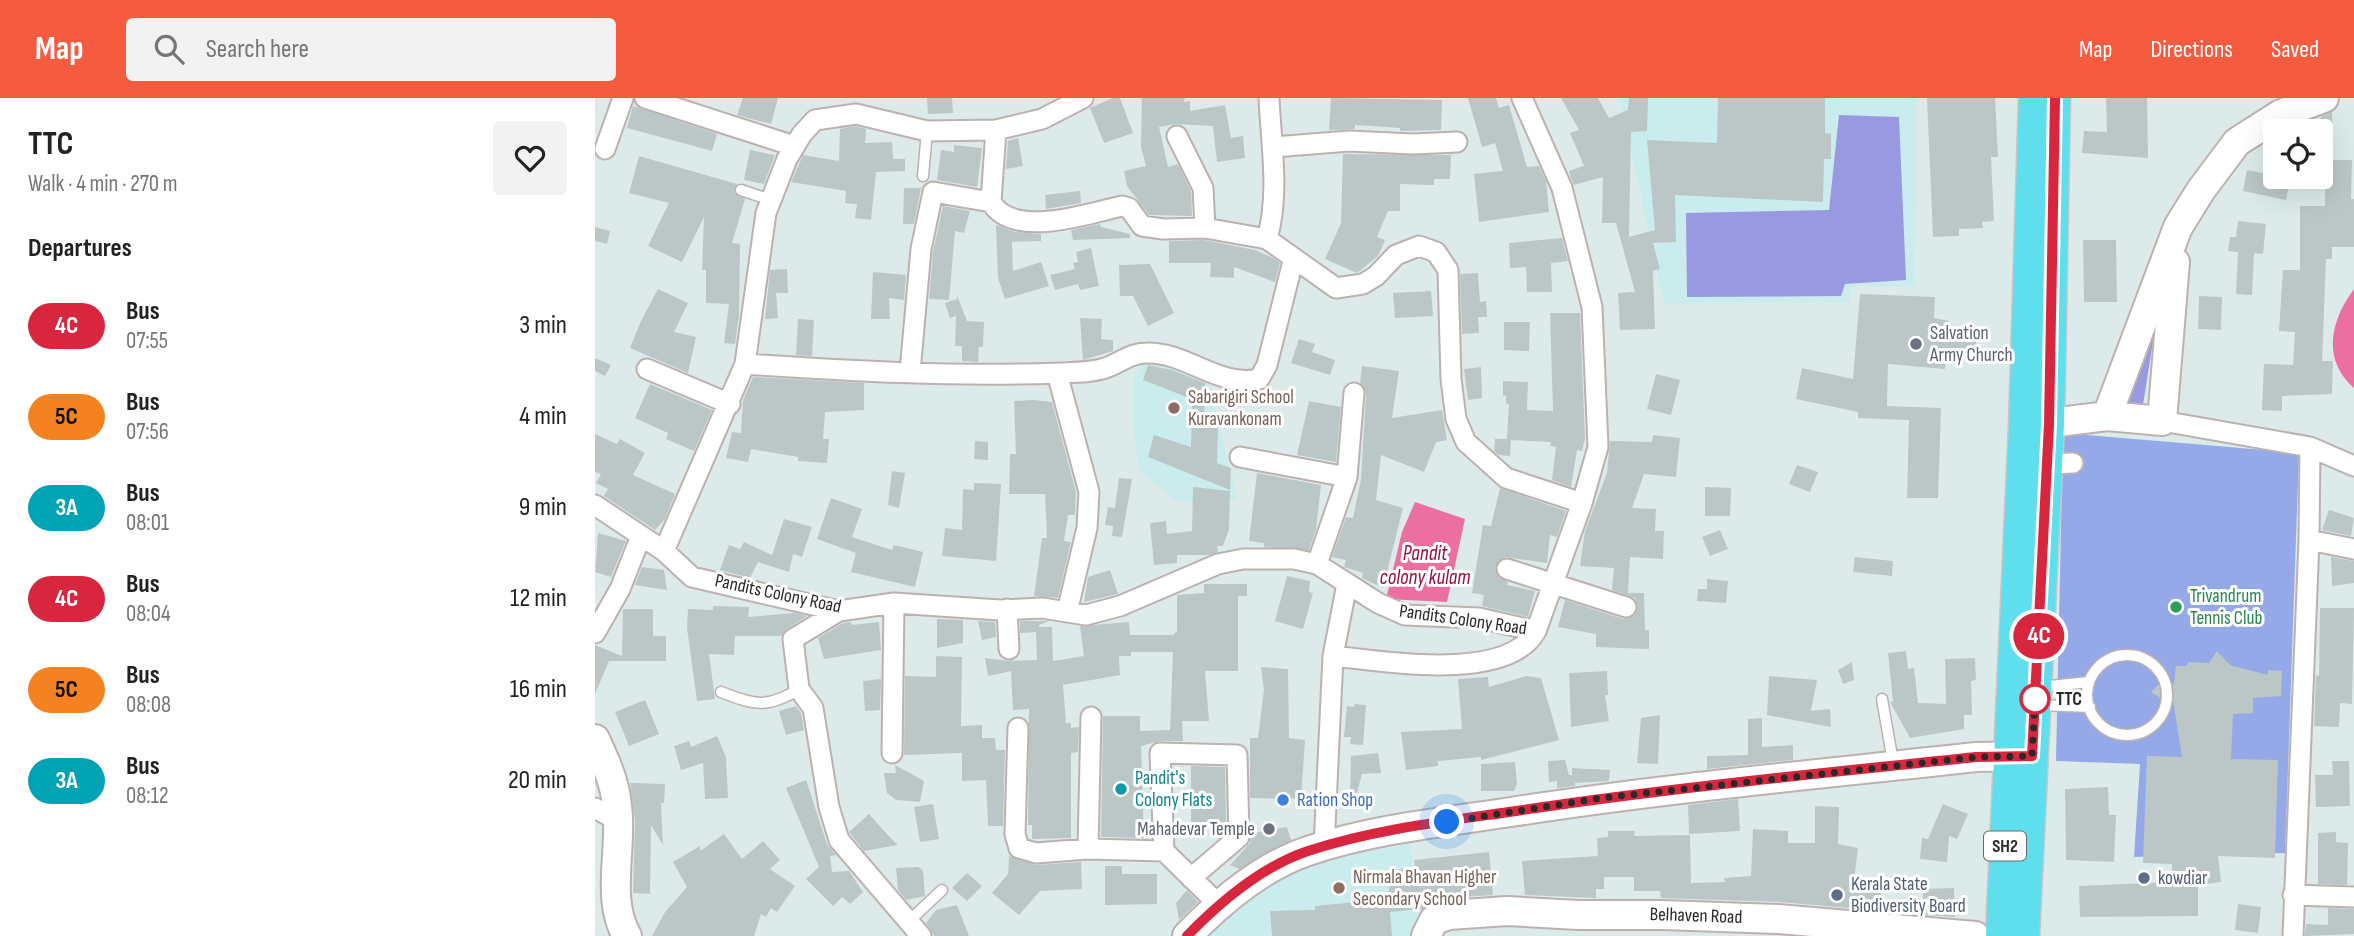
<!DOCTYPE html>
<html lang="en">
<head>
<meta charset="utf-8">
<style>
  :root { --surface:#fff; --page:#f2f2f2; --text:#222; --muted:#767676; --accent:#f55b3f }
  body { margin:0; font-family:"Sofia Sans Condensed",sans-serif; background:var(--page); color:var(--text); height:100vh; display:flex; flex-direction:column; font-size:26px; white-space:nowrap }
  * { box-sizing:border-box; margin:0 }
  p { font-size:23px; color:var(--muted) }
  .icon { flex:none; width:38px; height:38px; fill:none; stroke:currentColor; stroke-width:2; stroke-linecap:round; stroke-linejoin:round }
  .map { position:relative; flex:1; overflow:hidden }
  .details { display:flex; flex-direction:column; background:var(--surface); width:595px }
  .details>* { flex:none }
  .badge { padding:0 14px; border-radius:23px; font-size:24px; line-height:46px }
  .controls { position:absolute; left:1668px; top:21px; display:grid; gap:14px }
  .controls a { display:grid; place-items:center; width:70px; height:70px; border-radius:7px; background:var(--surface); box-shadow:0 7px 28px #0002; font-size:35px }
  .you { position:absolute; width:35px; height:35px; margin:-18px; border:5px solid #fff; border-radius:50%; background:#1a73e8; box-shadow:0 0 0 10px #1a73e833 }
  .map>.badge { position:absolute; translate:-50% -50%; box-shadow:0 0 0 4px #fff }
  h2 { padding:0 28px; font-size:26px; line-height:63px }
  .round { display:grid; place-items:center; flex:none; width:74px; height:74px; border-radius:7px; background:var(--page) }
  .head { display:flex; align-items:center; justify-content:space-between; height:119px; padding:0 28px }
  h1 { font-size:33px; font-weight:700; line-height:52px }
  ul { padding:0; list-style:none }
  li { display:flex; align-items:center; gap:21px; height:91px; padding:0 28px }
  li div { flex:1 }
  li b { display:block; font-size:26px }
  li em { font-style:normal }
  li .badge { min-width:77px; font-weight:700; text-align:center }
  header { display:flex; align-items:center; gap:42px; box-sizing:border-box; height:98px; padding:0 35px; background:var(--accent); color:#fff }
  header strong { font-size:33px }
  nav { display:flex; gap:38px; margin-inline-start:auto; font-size:24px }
  .search { width:490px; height:63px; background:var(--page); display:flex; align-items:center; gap:18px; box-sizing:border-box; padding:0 24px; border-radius:7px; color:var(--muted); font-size:26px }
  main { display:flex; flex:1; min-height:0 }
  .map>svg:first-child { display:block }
  .education { fill:#cbeced }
  .green { fill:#9999e1 }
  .pitch { fill:#95a9e8 }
  .water { fill:#eb70a1 }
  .building { fill:#bbc7c6 }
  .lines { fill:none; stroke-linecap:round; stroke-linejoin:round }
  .lane-casing { stroke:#bdb1af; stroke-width:13 }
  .street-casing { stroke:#bdb1af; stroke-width:23 }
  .secondary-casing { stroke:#bdb1af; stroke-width:32 }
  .primary-casing { stroke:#c7c7c7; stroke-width:33 }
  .lane { stroke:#fff; stroke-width:10 }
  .street { stroke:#fff; stroke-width:19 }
  .secondary { stroke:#fff; stroke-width:28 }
  .primary { stroke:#5fdeed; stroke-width:30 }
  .line-casing { stroke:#fff; stroke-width:16 }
  .line { stroke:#d7263d; stroke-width:10 }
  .walk { stroke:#292929; stroke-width:7; stroke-dasharray:0 12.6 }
  .worship-dot { fill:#6b7280; stroke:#fff; stroke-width:2.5 }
  .education-dot { fill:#8d6e63; stroke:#fff; stroke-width:2.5 }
  .leisure-dot { fill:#2e9e5b; stroke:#fff; stroke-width:2.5 }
  .stop-dot { fill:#fff; stroke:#d7263d; stroke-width:3.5 }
  .culture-dot { fill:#0f9aa8; stroke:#fff; stroke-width:2.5 }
  .shop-dot { fill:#3f7fe0; stroke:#fff; stroke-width:2.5 }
  .service-dot { fill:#5c6f8a; stroke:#fff; stroke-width:2.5 }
  .labels { text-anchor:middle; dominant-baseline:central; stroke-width:6; stroke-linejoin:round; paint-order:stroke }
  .shield { fill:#fff; stroke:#696969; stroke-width:2 }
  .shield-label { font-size:18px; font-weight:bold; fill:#292929 }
  .worship-label { font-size:19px; fill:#5b616d; stroke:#fff; text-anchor:start }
  .education-label { font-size:19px; fill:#785e54; stroke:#fff; text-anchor:start }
  .street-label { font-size:19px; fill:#292929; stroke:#fff }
  .leisure-label { font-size:19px; fill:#27864d; stroke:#fff; text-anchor:start }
  .stop-label { font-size:19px; font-weight:bold; fill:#292929; stroke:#fff; text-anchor:start }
  .culture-label { font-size:19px; fill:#0d838f; stroke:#fff; text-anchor:start }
  .shop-label { font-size:19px; fill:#366cbe; stroke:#fff; text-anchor:start }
  .service-label { font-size:19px; fill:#4e5e75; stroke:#fff; text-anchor:start }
  .water-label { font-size:21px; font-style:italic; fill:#97103b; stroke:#fff }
</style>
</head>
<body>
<header>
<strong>Map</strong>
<div class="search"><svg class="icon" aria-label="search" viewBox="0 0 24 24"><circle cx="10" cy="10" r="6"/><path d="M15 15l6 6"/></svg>Search here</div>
<nav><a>Map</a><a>Directions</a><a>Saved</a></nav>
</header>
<main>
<section class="details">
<div class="head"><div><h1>TTC</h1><p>Walk · 4 min · 270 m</p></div><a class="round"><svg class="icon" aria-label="heart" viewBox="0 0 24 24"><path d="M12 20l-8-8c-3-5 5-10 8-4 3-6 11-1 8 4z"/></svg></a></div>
<h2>Departures</h2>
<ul>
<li><span class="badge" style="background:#d7263d;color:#fff">4C</span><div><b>Bus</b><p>07:55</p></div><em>3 min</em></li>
<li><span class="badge" style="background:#f58220;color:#111">5C</span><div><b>Bus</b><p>07:56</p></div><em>4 min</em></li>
<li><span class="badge" style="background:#00a3b4;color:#fff">3A</span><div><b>Bus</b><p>08:01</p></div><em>9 min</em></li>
<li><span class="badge" style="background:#d7263d;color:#fff">4C</span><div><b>Bus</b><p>08:04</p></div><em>12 min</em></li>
<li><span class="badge" style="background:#f58220;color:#111">5C</span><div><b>Bus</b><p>08:08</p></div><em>16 min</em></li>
<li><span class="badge" style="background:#00a3b4;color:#fff">3A</span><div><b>Bus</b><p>08:12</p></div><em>20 min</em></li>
</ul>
</section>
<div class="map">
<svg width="1759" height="838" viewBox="0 0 1759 838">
  <rect width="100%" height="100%" fill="#dcebea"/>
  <path class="education" d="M1025,0H1321L1320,189L1257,188L1254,204L1069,206Z
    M551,250L611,275L642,401L615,410L578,401L544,371L539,335L538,285Z
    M815,742L822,821L820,838H611L658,797L722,763Z"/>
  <path class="green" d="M1244,17L1304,19L1311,182L1250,186L1246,198L1092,199L1091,115L1234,112Z
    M1566,193L1548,307H1524Z"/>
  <path class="pitch" d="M1468,335L1704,355L1690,755L1539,759L1545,666L1461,663Z"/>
  <path class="water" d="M1759,191V290C1726,261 1736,222 1759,191Z
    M820,404L870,421L852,504L791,501L807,434Z"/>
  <path class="building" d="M148,0H183L176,26L142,17Z
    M332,0H357L358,15L333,16Z
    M518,0H525L538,35L509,45L495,10Z
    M547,0H590L589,4L595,3V13L630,7L636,40L648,38L650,60L622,64L618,28L582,26L564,29L573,69L583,66L596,93L597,118L554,117L532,88L529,73L551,68L546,49Z
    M736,0L847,2L846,32L805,33V30L760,27V31L734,32Z
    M873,0H901L904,10L914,7L932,69L944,68L951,83L954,114L884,124L879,76L908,73L900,45L887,49Z
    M966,0H1003L1014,20L1033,12L1034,0H1053L1052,33L1036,34L1034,139L1060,132L1052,42L1122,45L1123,0H1230V35L1236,36V61H1229L1228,104L1080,97L1081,144L1058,145L1065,171L1058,173L1060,231L1025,232L1023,195L1040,194L1021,125H1007L1008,79L979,87L976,80L974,73L989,68L975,35L984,32Z
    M1332,0H1400L1403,59H1396L1399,123L1387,124L1388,130L1364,131V138L1338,139Z
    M1511,0H1552L1553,60L1487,55L1489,33L1512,34Z
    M38,8L122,36L117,53L32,30Z
    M1737,14L1738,51H1726V19Z
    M260,28L271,31L270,45L297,44L298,61H310V73L281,74L276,122L260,120L262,106L250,105L251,93L196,84L208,57L244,63L245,31Z
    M423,40L428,68L411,71L413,43Z
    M359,47L387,50L382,89L342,82L346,52L359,54Z
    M155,52L180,57L169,86L149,82Z
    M748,56L856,57L855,81H839V87L805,86V113H793L782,139L790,142L783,158L762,175L730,161L746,125Z
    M44,58L142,86L139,94L150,101L137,145L145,146L144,217L140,246L129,245L134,206L111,205V172H107L109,119L87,164L53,148L74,105L34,95Z
    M1730,62H1757L1756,101H1759V149H1737V161H1731L1727,263H1738L1737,296L1687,298V313L1667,312L1669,266L1698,267L1700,234L1684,233L1688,172H1705V108H1730Z
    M1652,72L1695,80L1691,102L1648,93Z
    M309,90H326L319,126H308Z
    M485,93L486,105L451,111L450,97Z
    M348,108L375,113L369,135L360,133L354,202L334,201L338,153Z
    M1643,123L1671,126L1668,156L1659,155L1657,197L1641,196L1643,154L1633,153L1635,139H1641Z
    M505,126L506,129L535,136V140L478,142L476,132Z
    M401,127L420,134L446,136V143L417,144L418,173L446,164L454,188L410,201L403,180Z
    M0,129L15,133L12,146L0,143Z
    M967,140L973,163L956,165L957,194H932L931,169L915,170L914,145Z
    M609,142L660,152L678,160L685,165L680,184L639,169V180L615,179L616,165H574V143Z
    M1488,142H1521L1522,204H1489Z
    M496,150L504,188L485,192L483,186L460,192L455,177L480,171L478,165L483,164L481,154Z
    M555,166L579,215L553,228L538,198H525L524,167Z
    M192,171L193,195H181L183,220L170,221L175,172Z
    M278,174L311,177L309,202L294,200L295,221H276Z
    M883,175L885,204L891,203L892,219H883L884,235L867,236L865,176Z
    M63,191L93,205L79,234L101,239L93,275L35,250L46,223Z
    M836,193L838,218L800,220L798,195Z
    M1265,196L1340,199L1339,220L1354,223L1353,233L1381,236V256H1352L1350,271L1293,266L1292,308L1346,310L1343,400H1312L1314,322L1263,320V314L1201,301L1207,270L1258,281Z
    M362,197L372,223L389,224L388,249H384L383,264L367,263V248H360L361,218L355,220L350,205L362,201Z
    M1604,198L1627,199L1626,232L1603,231Z
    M955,215H985L990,341L987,353L982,352L976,389L957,382L961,349L955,348L956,344L916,342L915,358L904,357L899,353L900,341H912L914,306H911V297L908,298V283L933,284L932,312L958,313Z
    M485,220L507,221L506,241L518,242V253L488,262Z
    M203,221L219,222L217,258L201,257Z
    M909,224H935L934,253L909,252Z
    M704,241L720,246L717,254L740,262L735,277L696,265Z
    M0,260L16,267L10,278L0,273Z
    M553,267L577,272L610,285L609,322L623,327L622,365L636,370L635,392L553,359L559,337L596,349L597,301L548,282Z
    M767,268L804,273L797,320L847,312L852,342L841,344L829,374L786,357L781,402L808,410L788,490L767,480L768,475L749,469L751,462L737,459L751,419L758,420L766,381L771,296L765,284Z
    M886,269L887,300L873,302L869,271Z
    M1061,276L1085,282L1076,317L1052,311Z
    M158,279L269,285V312L230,314L228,341H234L232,365L203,363V359L156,351L153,364L131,360L137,334L146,335L148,302Z
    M55,286L117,312L99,353L71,341L73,335L40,320Z
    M438,302L457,304L481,394L480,417H473L469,443L476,444L463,500L439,498L447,440H452L450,396H414L415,356H421L419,303Z
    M714,303L746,309L741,364L702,357Z
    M0,336L22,346L25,341L50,355L38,377L80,396L70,421L60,432L9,398L13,391L1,385L6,376L0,374Z
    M1058,337L1085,340L1081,379L1049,376L1037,410L1061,411L1060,433H1069L1068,461L1035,459L1033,495H1049L1050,532H1054V551L1001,549V536L963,529L970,502L1028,521L1039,518L1042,513L1040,500L1017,492L1019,470L985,468L990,433L1012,375L1015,343L1057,344Z
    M380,343L393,344V362L379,361Z
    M1202,367L1223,374L1215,394L1194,386Z
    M297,373L310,375L304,410L293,407Z
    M662,375L726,387L721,431L714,452L669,449V445L654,443Z
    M524,380L537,381L527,439L517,438L518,428L510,427L513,409L520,410Z
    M379,385L406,386L401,463L347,458L350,430L367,432L368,391L379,392Z
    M598,389L635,393L634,431L628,448H622L623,454L614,457H582V465L559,467L555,425L571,423L572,436L597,433Z
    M1110,389L1136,390L1135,418H1110Z
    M905,390L971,413L962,439L955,437L952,465L910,459L901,467L903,479L913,484L912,487L940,493L933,519L887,508L889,497L877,495L888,427L896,428Z
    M236,400L267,411L257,439L297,452L299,447L328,454L320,489L256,474L261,455L222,441Z
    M1734,412L1759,420L1756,438L1727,432Z
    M189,421L217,429L207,459L198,456L194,474L163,464L155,480L125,472L134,447L145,451L149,444L177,457Z
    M1125,432L1133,451L1115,458L1107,439Z
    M3,435L31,443L16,479L0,474Z
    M1260,459L1298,463L1297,478L1258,474Z
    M1736,459L1759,463V485L1737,488Z
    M47,469L69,472L72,492L40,487Z
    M515,472L523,496L489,504L493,479Z
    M692,478L715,483L714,494L718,495L708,531L680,523Z
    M1112,481L1133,483L1131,505L1102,503L1103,491H1112Z
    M609,486H652V498H643V573H610L614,623H587L588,643H565L546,648L549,740L506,739L508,618H545V633L575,632L578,554H536V558H524L525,577L468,587L471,625H476V630L484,629L483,654L476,655V740L437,741V727H433L434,611L418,612L416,573L393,578L390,560L414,563L442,562L441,534L425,535V523H454L444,527V529H457L458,563L489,558L485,528L534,524L535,537H578L582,533V497L609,495Z
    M118,508L154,509L153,519L200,515L212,518L192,531L186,538H140L139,557L114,556L120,601L102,603L92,530L93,511L118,512Z
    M1725,510H1759L1757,606L1745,605L1744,629L1719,628L1721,577L1724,578Z
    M28,511H58V538H71V563H14L0,596V547L27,558Z
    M342,521L368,522V545L342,550Z
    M383,523L400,524L401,539L387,542Z
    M256,524L257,527L284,524L286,552L229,561L223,540L248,525Z
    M1311,553L1313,571L1319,570L1323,605L1351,606L1350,561L1380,560L1381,582L1376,583L1377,617H1369V631L1315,640L1295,604L1298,603L1293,555Z
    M1622,553L1635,567L1673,577V572L1687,573L1686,598L1658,600V615L1638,616L1636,661L1683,662L1680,760L1623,758L1626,784L1603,787V818L1485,819L1484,788L1577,784V766L1548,765L1552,658L1587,659L1578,602L1567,601L1556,594L1564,586H1579L1581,568H1592L1593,564L1614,565Z
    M341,558L367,559L366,628L387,627V640H400L401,652H410L408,728H393L391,682L367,683V655L309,657L310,578L341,579Z
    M1257,564L1259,582L1248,586L1243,572Z
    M666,569L693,571L694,640L710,642L706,701L655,700V640H663L669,592Z
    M1012,573L1013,597H1010L1014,623L976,629L974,575Z
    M931,578L946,580L964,642L886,662V659L843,663V668L811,672L806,634L867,631L863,581L893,579L894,589Z
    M1174,578L1222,582L1216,613L1235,611L1236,629L1172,617Z
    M286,581L285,612L270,613L268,583Z
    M50,602L64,636L34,648L20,614Z
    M760,606L771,607L768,647L755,646L756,639H749L752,608L759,609Z
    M201,608L206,615L209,632L191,637L184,613Z
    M1065,617L1063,666L1042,665L1046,620Z
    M1167,620V649L1198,647V662L1112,671V658L1153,657V621Z
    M122,638L131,659L133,700L110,701L108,665L86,672L79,648L94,643L96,649Z
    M783,655L786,675L767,676L760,702L755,701L756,658Z
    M970,662L974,677H977V670L1015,672L1014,683L980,685V688L962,690V683L954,684L953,663Z
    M1737,663H1754L1755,708L1721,709L1720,677H1738Z
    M920,664L922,686L919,693H886V666Z
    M300,667L329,683L325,704L301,702L292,695L289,675H301Z
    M596,668L630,669L631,725H596Z
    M211,682L232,746L241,757L235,758L237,774L254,773L268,794L255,806L247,799L238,808L211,781L224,769L191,690Z
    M35,685L70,686L69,705H66L68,747L56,727L55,796L38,795L40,723Z
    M1513,689L1514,717H1521L1519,764L1471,762L1470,691Z
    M1143,701L1145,733L1094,736L1093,707Z
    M338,706L344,741L325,744L319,709Z
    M1348,706L1373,716L1362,741L1354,738L1352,764L1325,761L1327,740L1333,741Z
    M1220,708L1244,709L1243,746L1263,750L1258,790L1285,787L1288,813L1184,804L1066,800L1065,793H1039V779H1009V791H1001V800L930,797L927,763L1003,758L1002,740L1013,739V733H1040L1039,738L1095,737L1096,785L1130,784L1129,780L1156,778L1158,731L1193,733V745H1220Z
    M274,716L292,736L303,747L269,753L254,734Z
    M692,729L696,742L644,771L635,767L655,745L656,735Z
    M1741,734V744L1753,745L1752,787L1723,786V735Z
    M129,736L147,761L168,743L185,762L175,771L200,788L182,814L176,810L171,819L166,816L159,838H57L70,814L92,789L78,764L105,748V753Z
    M894,754L898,797L853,800L828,811L795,814L797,838H677L675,813L720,812V808L793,801L796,771L821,772L819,762Z
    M414,758L441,767L486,764L487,791L445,793L424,817L397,795L413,776Z
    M510,768H527V776H562V806L510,807Z
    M323,769L328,772L330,798L311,802L303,792L301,770Z
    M372,775L387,788L372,803L357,790Z
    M1359,790L1360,819L1329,817L1328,791Z
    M592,792L603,804L584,822L581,805Z
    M1643,806L1666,809L1663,835L1640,832Z
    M362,807L374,838H339L331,825L341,812Z
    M1733,810L1759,811V836L1710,838L1711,826L1733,827Z"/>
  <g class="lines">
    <g class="lane-casing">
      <path id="lane" d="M328,78L332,33
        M146,92L176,102
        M1492 597a40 40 0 1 1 80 0a40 40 0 1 1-80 0Z
        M1445,589L1494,584
        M126,594C160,607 172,611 204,591
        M1287,601L1298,664
        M1443,607L1495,609
        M313,824L347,792"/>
    </g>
    <g class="street-casing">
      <path id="street" d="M50,0L199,48
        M401,32L396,104C418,142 495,115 527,108L534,110L547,128L568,131L610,130
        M582,38L608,90L610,130L672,141C685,96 676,46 674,0
        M679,49L754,43L818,46L862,44
        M10,51L28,0
        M672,141L741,190L768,186L781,178L801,157L824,148L841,154L853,172L856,281L861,321L871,344L911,380L987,405
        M150,266L171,115L192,61L207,36L220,22L261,16L332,33L401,32L447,21L488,0
        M52,271L135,306
        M315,274L326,151L338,94L396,104
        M462,275L494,394L492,430L472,514
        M1567,323L1715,349L1759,368
        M645,359L752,379
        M1452,366L1478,365
        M0,407L69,453L97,479L244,513L299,505L405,512L447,510L491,517L525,508L623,466L648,461H699L722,466L783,505L810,517L884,520L941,533L987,405L1003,349L997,209L967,90L927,0
        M1714,442L1759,451
        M69,453L150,266C254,273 361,279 465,275C480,274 498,275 513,269C527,264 535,255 552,255C592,254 623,290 664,281L672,267L698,163
        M722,466L752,379L759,295
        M912,471L1031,509
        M412,511L414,551
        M244,513L198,541L204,591L218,610L234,709L244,742L326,838
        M0,535L25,491L46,438
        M738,558C787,563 912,585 941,533
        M423,630L420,736L424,750L441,755L493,751L569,753L623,806
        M297,655L299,505
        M0,710L23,723
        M729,749L738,558L752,486
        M493,751L496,619
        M569,753L565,655L642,657L644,739L596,780
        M1698,797L1759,799
        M1698,838L1714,442L1715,349"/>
    </g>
    <g class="secondary-casing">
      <path id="secondary" d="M1512,318L1583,129L1606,92L1642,44L1686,16L1729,0
        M1432,328L1512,318L1567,323L1580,164
        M0,641C10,663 20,684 22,708C28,750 10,800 32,838
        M592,838C624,805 668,768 713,753C778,731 849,724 916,714C1070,690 1226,676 1381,659L1437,658
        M831,838L839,822L854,817L912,813L983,817H1067L1183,821L1380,838"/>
    </g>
    <g class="primary-casing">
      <path id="primary" d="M1406,838L1429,329L1439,0
        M1429,838L1454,326L1460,0"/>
    </g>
    <use href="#lane" class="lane"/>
    <use href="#street" class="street"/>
    <use href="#secondary" class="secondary"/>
    <use href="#primary" class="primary"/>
  </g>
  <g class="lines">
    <g class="line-casing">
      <path id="line" d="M592,838C624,805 668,768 713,753C780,731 852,723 921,713C1074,690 1228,675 1381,659L1437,658L1454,326L1460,0"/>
    </g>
    <use href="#line" class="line"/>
    <path class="walk" d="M852,724L1007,700L1381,659L1437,658L1440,601"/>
  </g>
  <g class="worship-dot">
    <circle cx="1321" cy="246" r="7"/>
    <circle cx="674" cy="731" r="7"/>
  </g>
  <g class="education-dot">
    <circle cx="579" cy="310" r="7"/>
    <circle cx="744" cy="790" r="7"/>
  </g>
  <circle class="leisure-dot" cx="1581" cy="509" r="7"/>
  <circle class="stop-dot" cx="1440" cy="601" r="14"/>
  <circle class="culture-dot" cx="526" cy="691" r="7"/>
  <circle class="shop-dot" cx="688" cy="702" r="7"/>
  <g class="service-dot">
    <circle cx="1549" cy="780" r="7"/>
    <circle cx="1242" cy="797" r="7"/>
  </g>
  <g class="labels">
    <rect class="shield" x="1389" y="733.5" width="42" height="29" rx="5"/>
    <g class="shield-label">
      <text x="1410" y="748">SH2</text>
    </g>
    <g class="worship-label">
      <text x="1335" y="235">Salvation<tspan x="1335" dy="22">Army Church</tspan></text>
      <text x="660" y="731" text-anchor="end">Mahadevar Temple</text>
    </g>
    <g class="education-label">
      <text x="593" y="299">Sabarigiri School<tspan x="593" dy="22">Kuravankonam</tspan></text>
      <text x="758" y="779">Nirmala Bhavan Higher<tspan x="758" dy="22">Secondary School</tspan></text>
    </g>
    <g class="street-label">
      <text transform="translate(183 496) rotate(12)">Pandits Colony Road</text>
      <text transform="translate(868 522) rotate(8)">Pandits Colony Road</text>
      <text transform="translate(1101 818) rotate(2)">Belhaven Road</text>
    </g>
    <g class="leisure-label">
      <text x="1595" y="498">Trivandrum<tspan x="1595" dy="22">Tennis Club</tspan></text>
    </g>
    <g class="stop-label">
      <text x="1461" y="601">TTC</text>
    </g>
    <g class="culture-label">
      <text x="540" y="680">Pandit's<tspan x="540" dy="22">Colony Flats</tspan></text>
    </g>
    <g class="shop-label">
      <text x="702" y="702">Ration Shop</text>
    </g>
    <g class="service-label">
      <text x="1563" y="780">kowdiar</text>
      <text x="1256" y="786">Kerala State<tspan x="1256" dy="22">Biodiversity Board</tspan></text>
    </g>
    <g class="water-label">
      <text x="830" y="455">Pandit<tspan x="830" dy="24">colony kulam</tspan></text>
    </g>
  </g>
</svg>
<div class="controls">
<a><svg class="icon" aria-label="locate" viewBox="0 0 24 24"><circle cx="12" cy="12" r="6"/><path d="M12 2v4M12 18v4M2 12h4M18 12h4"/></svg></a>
</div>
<div class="you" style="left:852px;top:724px"></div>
<b class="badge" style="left:1444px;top:538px;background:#d7263d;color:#fff">4C</b>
</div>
</main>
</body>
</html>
